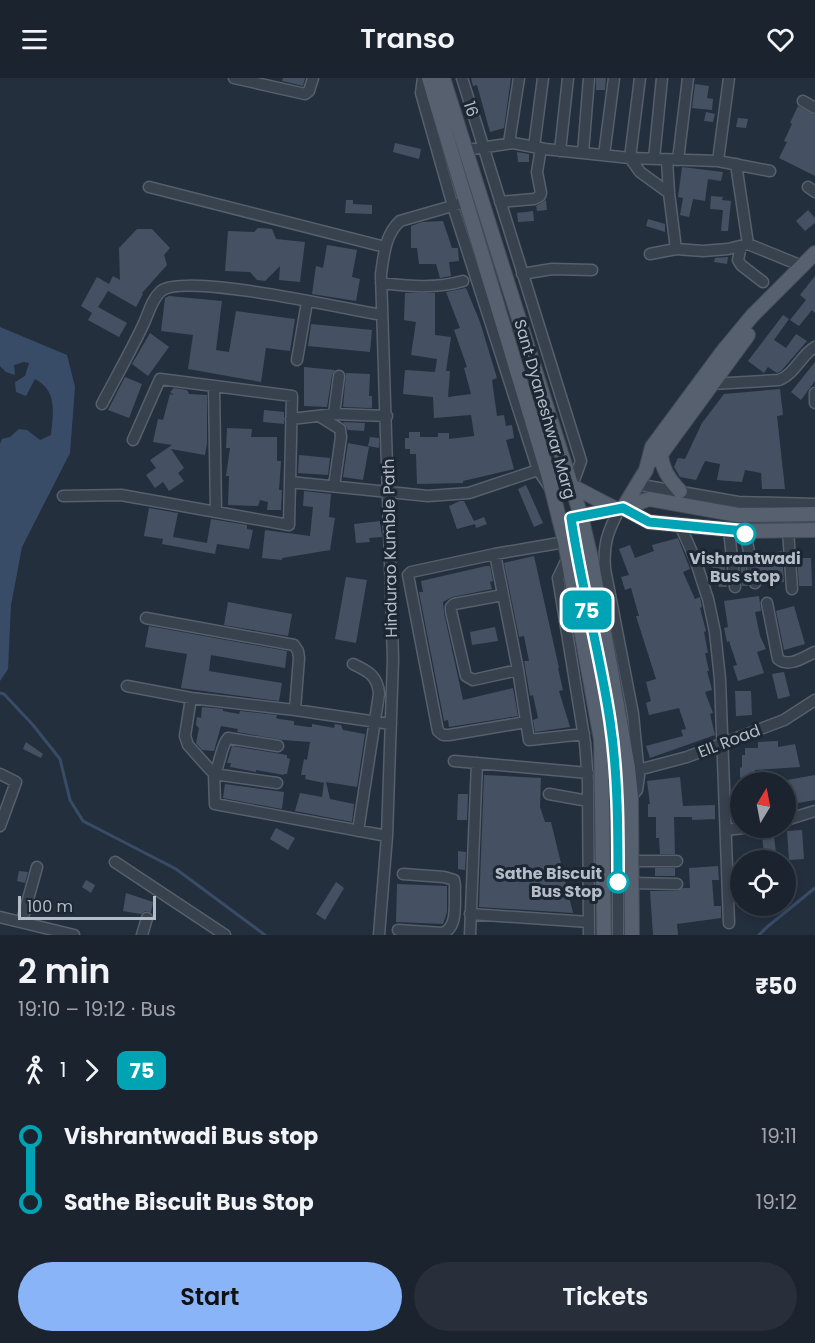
<!DOCTYPE html>
<html lang="en">
<head>
<meta charset="utf-8">
<style>
  :root { --surface:#1b232e; --page:#282f3a; --text:#f1f3f6; --muted:#a0a4aa; --line:#39404a; --accent:#8ab4f8 }
  body { margin:0; font-family:Poppins,sans-serif; background:var(--page); color:var(--text); height:100vh; display:flex; flex-direction:column; font-size:22px; white-space:nowrap }
  * { box-sizing:border-box; margin:0 }
  p { font-size:20px; color:var(--muted) }
  .icon { flex:none; width:33px; height:33px; fill:none; stroke:currentColor; stroke-width:2; stroke-linecap:round; stroke-linejoin:round }
  .map { position:relative; height:857px; overflow:hidden }
  .details { display:flex; flex-direction:column; background:var(--surface); flex:1 }
  .details>* { flex:none }
  .badge { padding:0 12px; border-radius:9px; font-size:21px; line-height:39px }
  .needle { width:39px; rotate:10deg }
  .buttons { position:absolute; left:730px; top:694px; display:grid; gap:12px }
  .buttons a { display:grid; place-items:center; width:66px; height:66px; border-radius:50%; background:var(--surface); box-shadow:0 3px 9px #0003,0 0 0 2px var(--line); font-size:30px }
  .scale { position:absolute; left:18px; bottom:15px; width:138px; box-sizing:border-box; padding-left:6px; border:3px solid #b4bcc9; border-top:0; font-size:16px; line-height:21px; white-space:nowrap; color:#b4bcc9; -webkit-text-stroke:4px #1d2633; paint-order:stroke }
  .map>.badge { position:absolute; translate:-50% -50%; box-shadow:0 0 0 3px #fff }
  .legs { display:flex; align-items:center; gap:9px; height:66px; padding:0 18px; font-size:20px }
  .legs p { margin-inline-start:auto }
  .summary { display:flex; align-items:center; justify-content:space-between; height:102px; padding:0 18px }
  h1 { font-size:33px; font-weight:600; line-height:45px }
  .action { display:flex; gap:12px; margin-top:auto; padding:12px 18px }
  .action a { flex:1; height:69px; border-radius:36px; background:var(--accent); color:#111; font-size:24px; font-weight:600; line-height:69px; text-align:center }
  .action a+a { background:var(--page); color:var(--text) }
  ul { padding:0 18px; list-style:none }
  li { display:flex; align-items:center; gap:21px; height:66px; font-size:22px }
  li i { display:grid; place-items:center; width:9px; height:100%; margin:0 8px; background:currentColor }
  li i::after { content:''; width:15px; height:15px; margin:-8px; border:4px solid; border-radius:50%; background:var(--surface) }
  li p { margin-inline-start:auto }
  li:first-child i { background:linear-gradient(#0000 50%,currentColor 0) }
  li:last-child i { background:linear-gradient(currentColor 50%,#0000 0) }
  header { display:flex; justify-content:space-between; align-items:center; height:78px; padding:0 18px; background:var(--surface); font-size:27px; font-weight:600 }
  .map>svg:first-child { display:block }
  .water { fill:#394c67 }
  .lines { fill:none; stroke-linecap:round; stroke-linejoin:round }
  .stream { stroke:#394c67; stroke-width:3 }
  .building { fill:#455162 }
  .minor-casing { stroke:#565f6c; stroke-width:13 }
  .major-casing { stroke:#414a57; stroke-width:16 }
  .minor { stroke:#38414e; stroke-width:10 }
  .major { stroke:#56606e; stroke-width:14 }
  .line-1-casing { stroke:#fff; stroke-width:14 }
  .line-1 { stroke:#00a3b4; stroke-width:9 }
  .stop-1-dot { fill:#fff; stroke:#00a3b4; stroke-width:3 }
  .labels { text-anchor:middle; dominant-baseline:central; stroke-width:6; stroke-linejoin:round; paint-order:stroke }
  .street-label { font-size:16px; fill:#b4bcc9; stroke:#1d2633 }
  .stop-label { font-size:16px; font-weight:bold; fill:#b4bcc9; stroke:#1d2633 }
</style>
</head>
<body>
<header><svg class="icon" aria-label="menu" viewBox="0 0 24 24"><path d="M4 6h16M4 12h16M4 18h16"/></svg>Transo<svg class="icon" aria-label="heart" viewBox="0 0 24 24"><path d="M12 20l-8-8c-3-5 5-10 8-4 3-6 11-1 8 4z"/></svg></header>
<div class="map">
<svg width="815" height="857" viewBox="0 0 815 857">
  <rect width="100%" height="100%" fill="#242f3e"/>
  <path class="water" d="M0,249L67,277L75,309L70,375L22,469L11,527L8,591L0,603V366L2,361L10,359L19,351L27,352L40,362L51,357C53,335 58,313 35,301L26,318L16,314L15,304L25,298L29,285L24,284L14,287L15,297L6,294L0,288Z"/>
  <g class="lines">
    <path class="stream" d="M0,615L4,616L33,647L60,681L70,722L83,743L176,791L265,857
      M759,857L767,849L815,810"/>
  </g>
  <path class="building" d="M283,0H305L303,8L282,3Z
    M471,0H511L504,50L490,54L477,7L473,8Z
    M596,0H606L605,12H596Z
    M695,6L709,8L707,20L713,21L712,32L692,30Z
    M798,28L815,37V98L779,80L787,64L784,63L792,46L790,45Z
    M706,34L715,36L713,44L704,43Z
    M738,40L748,41L746,50L736,49Z
    M395,65L421,71L419,81L393,74Z
    M517,74L529,76V84H518Z
    M682,89L723,94L721,103L708,101L705,123L693,121L689,139L680,137L683,120L678,119Z
    M711,118L723,119L722,122L731,123L728,153H721L723,132L710,131Z
    M346,122H353V126L372,127V136L345,135Z
    M546,122L547,132L537,133L536,128Z
    M808,132L815,140V145L805,153L796,143Z
    M533,133L534,143L518,144L517,135Z
    M648,141L665,146V154L646,148Z
    M443,143L452,170H458L459,183L449,184L451,198L440,200L436,186H419L417,170H411V148L422,144Z
    M258,150L272,151L276,161L305,164L300,204L279,202L280,188L265,203L257,202L250,194L225,193L228,153L254,154Z
    M137,151H152L170,170L164,177L167,187L142,215L143,216L136,229L108,213L98,229L127,245L119,259L88,242L92,235L81,228L97,199L109,206L113,198L120,202L119,170Z
    M327,167L357,172L352,199L360,201L356,223L312,216L316,188L323,190Z
    M728,179L727,186L714,184L715,180Z
    M815,198V235L812,232L799,248L790,242L806,222L800,217Z
    M466,210L480,244L497,300L492,302L497,338L504,337L506,348L512,347L514,360L506,362L514,391L463,403V405L417,406L416,376H410V371H405V360H409V354H420V359H438V355H449V361L474,358V356L471,337L434,340L433,319L403,316L405,292L435,294L437,281L411,277L416,244L404,242L405,215H435V257L451,259L446,293H450L448,319L471,316L464,290L467,289L454,252L460,250L446,214Z
    M169,218L222,223L216,272L229,274L236,233L295,241L290,273L266,270L261,304L188,291L193,257L161,253L165,220Z
    M783,237L789,241L774,262L786,270L796,256L807,263L781,293L777,295L768,289L764,295L748,283Z
    M311,246L372,252L370,274L308,268Z
    M150,255L169,269L148,298L132,286Z
    M815,284V303L801,322L791,314Z
    M304,289L335,292L332,297L327,329L304,328Z
    M346,295L370,296L369,318H372V330L343,329Z
    M125,299L142,306L129,340L108,332Z
    M174,310L187,312L189,316L207,317V365L205,377L171,371L184,390L178,395L184,403L169,413L163,404L155,410L146,397L156,390L150,382L172,367L153,364L158,341L163,342L170,316L174,317L170,314Z
    M780,311L783,337L777,338L785,411H762L761,395L745,392L742,404L717,402L720,386L705,383L696,402L680,399L674,389L678,380L685,381L702,345L724,316Z
    M264,332L284,334V346L263,344Z
    M343,344L365,345L364,353L348,352Z
    M227,350L252,351L251,359H277V383H281L279,412H282L281,432H267L268,424L260,422L258,428L228,427L229,398H226L230,370H226Z
    M370,359L379,360V370L368,368Z
    M348,365L369,369L363,402L343,399Z
    M299,377L330,380L328,397L298,395Z
    M526,407L543,445L534,449L518,411Z
    M304,413L331,416L329,439L335,440L330,472L282,480V482L262,480L265,452L310,458L313,429L303,428Z
    M460,423H464L474,443L484,439L487,446L476,450L475,446L457,451L449,428Z
    M149,430L178,435L173,459L207,465L211,441L247,447V451L253,452L249,471L217,466L215,476L162,466L163,461L144,458Z
    M380,443L382,459L369,460L370,464L356,465L354,446Z
    M678,460L690,491L683,494L695,521L700,519L702,529L700,530L706,553L704,554L708,575H705L709,593H707L712,612L705,614L713,635L710,636L715,657L650,680L646,668L683,658L681,652L686,651L679,630L649,637L646,625L651,623L646,604L656,601L636,538H639L631,510L625,512L621,499L629,497L619,471L630,467L635,480L654,473L652,467Z
    M782,473L784,504L762,507L757,478Z
    M534,478L559,590H558L563,612L559,613L570,649L535,654L533,642L538,640L533,617L530,618L524,583H529L524,558L519,559L504,485Z
    M724,479L727,509H719L710,481Z
    M743,480L748,506V508H742L740,481Z
    M797,480H811L812,508H799Z
    M486,488H490L493,503L490,504L492,511L452,519L443,524L444,535L463,622L513,610L518,638L449,649L448,642L444,643L419,514H423L421,503Z
    M346,499L367,502L356,565L335,561Z
    M759,518L761,533L755,534L760,558L766,571L757,574L764,595L738,603L733,588L737,587L729,563L727,564L724,550L728,549L724,523Z
    M228,524L292,536L288,558L224,547Z
    M794,528L805,566L784,572L776,533Z
    M149,548L287,573L285,590L211,577L209,593L282,605L279,623L181,610L187,576L145,569Z
    M495,549L498,563L472,567L470,554Z
    M784,594L790,618L778,621L772,596Z
    M735,613H751L752,637L736,638Z
    M202,629L223,631V633L239,636L240,633L277,637L276,640L279,641L294,643V647L308,649H312V646L334,650L335,646L341,647L343,652L365,656L357,709L326,704L330,721L354,726L352,744L295,733L300,715L322,719L324,705L305,701L306,697H301L304,681L307,682L310,664L283,662L237,654L238,651L221,648L214,673L202,672L196,665L199,650L196,647L197,639L201,640Z
    M778,663V669L795,666L800,689L755,692L756,705H744V699L740,700V690L742,689V677H745V670H758V664Z
    M26,664L43,676L41,680L23,671Z
    M232,668L287,677V680L290,681L287,696H284V697L256,692V694L230,689L231,685H227Z
    M484,697L541,700L540,729L545,744H551L573,835L479,829Z
    M815,697V722L792,726L787,702Z
    M680,699L683,728L715,727V741L692,742V739H674L675,776H660L659,760H656V739H648V726H650L647,703Z
    M225,706L284,714L282,731L223,720Z
    M458,716H468L467,742H457Z
    M276,750L295,760L288,772L270,761Z
    M802,752L804,781L789,782L787,753Z
    M774,758L777,783H765L762,759Z
    M458,773L466,774L465,792L458,791Z
    M718,788L719,802H712L714,828H721V840L677,846L678,857H653L650,813H677L683,810H690L689,790Z
    M655,790H675V798H655Z
    M19,793L28,794L25,805L17,803Z
    M86,802L95,807L91,815L82,809Z
    M336,804L344,810L325,842L316,836Z
    M397,806L447,808V834L443,846L396,844Z
    M126,815L153,824L151,834L145,833L141,836L123,833Z"/>
  <g class="lines">
    <g class="minor-casing">
      <path id="minor" d="M234,0L305,16L309,13L313,0
        M423,0L421,15L453,128L538,392L549,408
        M462,0L581,383L572,408
        M640,0L630,80L640,94L669,115
        M803,23L815,30
        M509,65L519,0
        M534,69L543,0
        M466,72L513,65L545,71L630,80L718,83L770,93
        M560,73L568,0
        M583,75L589,0
        M604,77L614,0
        M654,81L662,0
        M667,82L669,115L676,171L703,173L728,171L748,166L802,188
        M678,82L688,0
        M718,83L729,0
        M736,86L748,166
        M149,109L385,169
        M808,109L815,114
        M500,124L534,121L540,118L541,115L537,94L541,70
        M741,168L738,182L741,187L763,204
        M650,176L676,171
        M522,196L552,191L592,192
        M381,205C409,208 435,211 463,203
        M297,282L307,224
        M712,306L779,302C795,296 801,277 815,269
        M214,308L216,434
        M815,315V325
        M102,326C116,299 131,273 144,245C149,234 152,221 161,213C185,194 345,231 382,237
        M334,336L339,298
        M319,338L340,351L341,359L334,408
        M291,341L334,336L387,338
        M290,404L428,418L469,415L538,392
        M636,406L738,424L815,426
        M63,418L121,417L289,447L292,318L160,301L133,362
        M620,430C608,453 603,465 605,491L633,636L639,698L637,712L631,719
        M571,440L581,502L613,660L618,740V857
        M680,447L695,481L708,521L715,554L720,601L729,845
        M729,452L735,509
        M788,452L792,511
        M745,453L755,505
        M495,476L518,592L529,662L584,656
        M567,481L558,500L585,665L588,704L589,857
        M503,517L454,526L451,529V533L466,598L473,602L518,592
        M767,525L778,581C789,590 804,579 815,574
        M146,540L294,567L298,573L299,580L295,632
        M353,586C368,593 378,598 379,616L358,753
        M127,608L191,620L295,632L391,646
        M191,620L185,658L188,667L214,696L215,726L387,758
        M526,644L449,657H443L438,653L408,497L411,494L495,476L565,464
        M454,683L588,695
        M638,692L687,679L784,642L815,622
        M0,696L16,704L0,748
        M277,705L214,696C221,685 220,670 228,660L278,668
        M549,716L588,723
        M786,742L815,733
        M726,752L744,750
        M631,783H677
        M115,784L225,857
        M631,805L677,806
        M470,836L589,844
        M0,839L74,857
        M22,843L37,789
        M398,852L442,855C459,851 454,822 455,808L454,802L444,799L403,796
        M142,857L147,840
        M379,857L387,758L393,581L381,196C384,176 385,157 400,143L466,124
        M470,857L477,685"/>
    </g>
    <g class="major-casing">
      <path id="major" d="M429,0L548,396L565,464L601,662L604,857
        M443,0L581,438L591,480L628,690L631,719L632,857
        M661,376C662,392 670,402 680,413
        M648,385L661,376L748,257
        M572,408L616,431
        M623,430L646,392L652,369L723,273L752,238L815,175
        M623,430L649,444L745,453L815,452
        M574,439L627,429L649,421L738,437L815,436"/>
    </g>
    <use href="#minor" class="minor"/>
    <use href="#major" class="major"/>
  </g>
  <g class="lines">
    <g class="line-1-casing">
      <path id="line-1" d="M618,804C618,750 618,696 610,643C600,575 581,508 571,440L623,430L649,444L744,453L745,456"/>
    </g>
    <use href="#line-1" class="line-1"/>
  </g>
  <g class="stop-1-dot">
    <circle cx="745" cy="456" r="10"/>
    <circle cx="618" cy="804" r="10"/>
  </g>
  <g class="labels">
    <g class="street-label">
      <text transform="translate(471 31) rotate(72)">16</text>
      <text transform="translate(545 331) rotate(74)">Sant Dyaneshwar Marg</text>
      <text transform="translate(390 470) rotate(-91)">Hindurao Kumble Path</text>
      <text transform="translate(729 663) rotate(-21)">EIL Road</text>
    </g>
    <g class="stop-label">
      <text x="745" y="480">Vishrantwadi<tspan x="745" dy="18">Bus stop</tspan></text>
      <text x="602" y="795" text-anchor="end">Sathe Biscuit<tspan x="602" dy="18">Bus Stop</tspan></text>
    </g>
  </g>
</svg>
<div class="buttons">
<a><svg class="needle" viewBox="-14 -14 28 28"><path d="M0-13l5 13h-10z" fill="#e53935"/><path d="M0 13l5-13h-10z" fill="#a0a4aa"/></svg></a>
<a><svg class="icon" aria-label="locate" viewBox="0 0 24 24"><circle cx="12" cy="12" r="6"/><path d="M12 2v4M12 18v4M2 12h4M18 12h4"/></svg></a>
</div>
<div class="scale">100 m</div>
<b class="badge" style="left:587px;top:532px;background:#00a3b4;color:#fff">75</b>
</div>
<section class="details">
<div class="summary"><div><h1>2 min</h1><p>19:10 – 19:12 · Bus</p></div><b>₹50</b></div>
<div class="legs"><svg class="icon" aria-label="walk" viewBox="0 0 24 24"><circle cx="13" cy="4" r="2"/><path d="M13 8l-2 6 4 7M11 14l-3 7M7 12l3-4h3l4 4"/></svg>1<svg class="icon" aria-label="forward" viewBox="0 0 24 24"><path d="M9 5l7 7-7 7"/></svg><b class="badge" style="background:#00a3b4;color:#fff">75</b></div>
<ul>
<li><i style="color:#00a3b4"></i><b>Vishrantwadi Bus stop</b><p>19:11</p></li>
<li><i style="color:#00a3b4"></i><b>Sathe Biscuit Bus Stop</b><p>19:12</p></li>
</ul>
<div class="action"><a>Start</a><a>Tickets</a></div>
</section>
</body>
</html>
